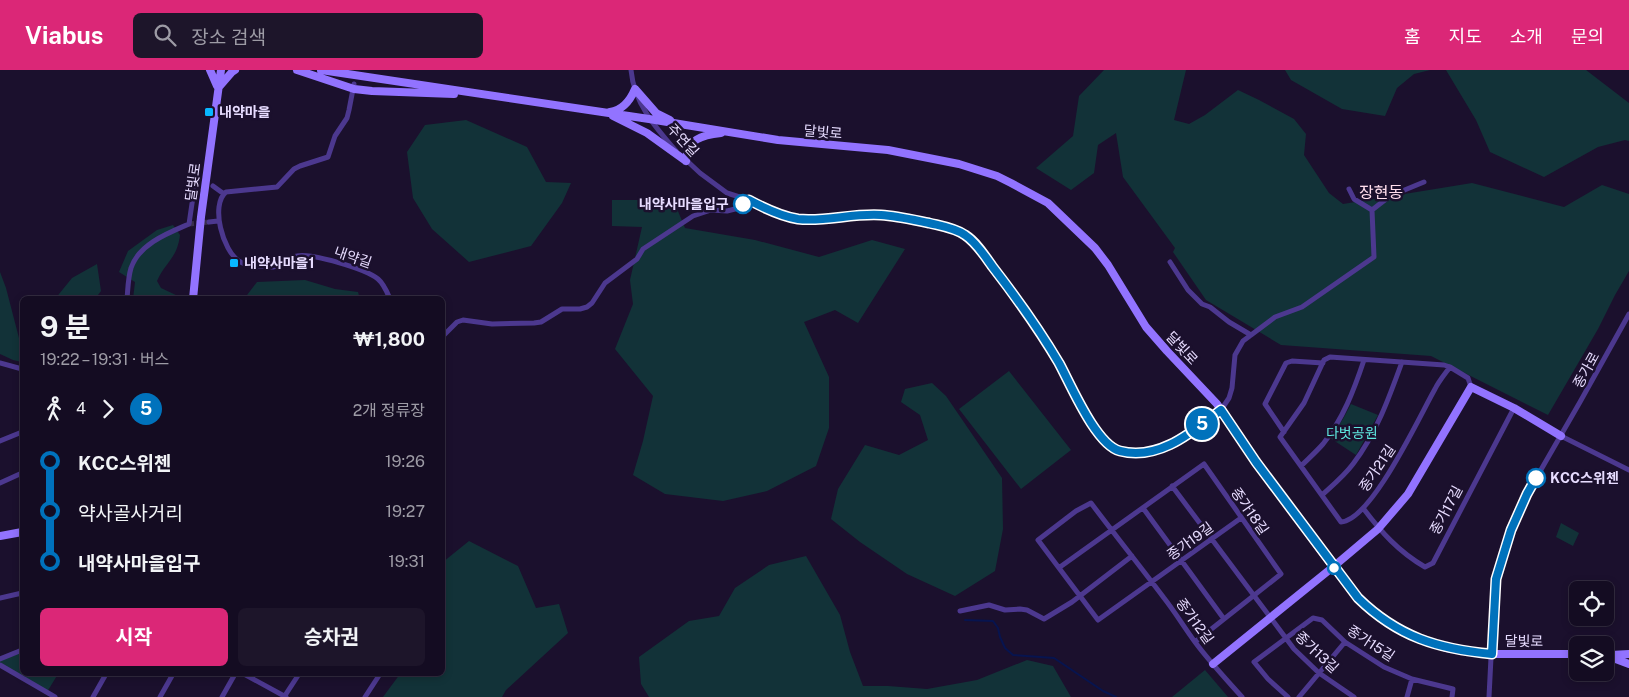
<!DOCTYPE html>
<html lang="ko">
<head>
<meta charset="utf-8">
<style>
  :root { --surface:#140c22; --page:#1d152a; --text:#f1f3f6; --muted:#9d9ba5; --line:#332c40; --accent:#db2777 }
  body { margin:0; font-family:"Public Sans","Noto Sans KR",sans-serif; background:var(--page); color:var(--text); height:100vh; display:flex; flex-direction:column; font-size:19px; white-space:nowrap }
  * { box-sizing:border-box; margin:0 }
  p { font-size:16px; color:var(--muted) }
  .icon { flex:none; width:28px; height:28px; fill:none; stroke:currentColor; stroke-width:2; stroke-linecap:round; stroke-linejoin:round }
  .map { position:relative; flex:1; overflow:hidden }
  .panel { position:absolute; left:20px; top:226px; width:425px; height:380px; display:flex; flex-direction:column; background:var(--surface); border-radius:8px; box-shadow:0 2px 8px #0003,0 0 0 1px var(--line) }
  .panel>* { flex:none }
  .badge { padding:0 10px; border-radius:16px; font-size:18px; line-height:32px }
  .controls { position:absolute; left:1569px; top:511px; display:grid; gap:10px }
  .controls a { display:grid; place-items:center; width:45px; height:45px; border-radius:8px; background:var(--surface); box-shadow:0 2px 8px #0003,0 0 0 1px var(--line); font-size:25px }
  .map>.badge { position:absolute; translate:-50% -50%; box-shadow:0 0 0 2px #fff }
  .legs { display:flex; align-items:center; gap:8px; height:55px; padding:0 20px; font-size:16px }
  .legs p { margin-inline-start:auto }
  .overview { display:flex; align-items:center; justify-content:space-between; height:85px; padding:0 20px }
  h1 { font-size:28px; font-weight:700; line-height:38px }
  .primary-button { display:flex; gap:10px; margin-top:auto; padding:10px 20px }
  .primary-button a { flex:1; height:58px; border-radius:8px; background:var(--accent); color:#fff; font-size:20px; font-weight:700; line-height:58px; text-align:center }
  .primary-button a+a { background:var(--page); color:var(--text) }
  ul { padding:0 20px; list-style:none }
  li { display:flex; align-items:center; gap:18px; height:50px; font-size:19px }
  li i { display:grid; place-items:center; width:8px; height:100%; margin:0 6px; background:currentColor }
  li i::after { content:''; width:12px; height:12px; margin:-6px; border:4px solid; border-radius:50%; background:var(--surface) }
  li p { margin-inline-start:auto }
  li:first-child i { background:linear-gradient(#0000 50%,currentColor 0) }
  li:last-child i { background:linear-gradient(currentColor 50%,#0000 0) }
  header { display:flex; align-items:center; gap:30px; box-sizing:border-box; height:70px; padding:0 25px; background:var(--accent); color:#fff }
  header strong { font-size:24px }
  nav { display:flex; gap:28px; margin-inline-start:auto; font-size:18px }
  .search { width:350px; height:45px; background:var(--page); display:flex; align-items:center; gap:12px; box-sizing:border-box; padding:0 18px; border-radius:8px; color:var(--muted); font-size:19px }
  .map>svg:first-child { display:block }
  .green { fill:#123238 }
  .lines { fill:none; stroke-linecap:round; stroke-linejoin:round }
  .stream { stroke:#07144f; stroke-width:2 }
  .street-tunnel { stroke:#3a2f4c; stroke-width:5; stroke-dasharray:5 2.5; stroke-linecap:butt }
  .street { stroke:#4c388f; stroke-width:5 }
  .secondary { stroke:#9273ff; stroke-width:8 }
  .line-1-casing { stroke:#fff; stroke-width:11 }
  .line-1 { stroke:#0072bc; stroke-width:8 }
  .poi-dot { fill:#08b7ff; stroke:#1b102d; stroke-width:2 }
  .stop-1-dot { fill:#fff; stroke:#0072bc; stroke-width:2.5 }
  .labels { text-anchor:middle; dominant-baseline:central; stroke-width:5; stroke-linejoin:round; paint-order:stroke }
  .poi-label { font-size:14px; font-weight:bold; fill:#e7dcff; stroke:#1b102d; text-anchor:start }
  .street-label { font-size:14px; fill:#e7dcff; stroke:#1b102d }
  .stop-label { font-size:14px; font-weight:bold; fill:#e7dcff; stroke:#1b102d; text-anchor:end }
  .park-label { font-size:14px; fill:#5fe8e0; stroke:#1b102d }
  .quarter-label { font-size:16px; fill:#ffdeed; stroke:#1b102d }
</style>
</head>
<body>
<header>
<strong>Viabus</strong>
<div class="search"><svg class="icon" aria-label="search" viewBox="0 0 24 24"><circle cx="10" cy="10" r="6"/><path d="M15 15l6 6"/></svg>장소 검색</div>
<nav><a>홈</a><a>지도</a><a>소개</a><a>문의</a></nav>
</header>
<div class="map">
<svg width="1629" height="627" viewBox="0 0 1629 627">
  <rect width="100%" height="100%" fill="#1b102d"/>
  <path class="green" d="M1104,0H1186L1174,50L1189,54L1205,45L1238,20L1259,30L1294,49L1306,64L1304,85L1329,123L1343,134L1472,113L1564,137L1602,115L1629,124V201L1615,225L1598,259L1548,345L1431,286L1281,275L1206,230L1173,182L1175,178L1123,107L1116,63L1098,75L1094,103L1071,120L1036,98L1073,66L1079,26Z
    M1285,0H1430L1414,4L1397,18L1385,46L1342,39L1291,10Z
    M1446,0H1586L1629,33V71L1625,70L1598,77L1544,107L1490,82L1476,50Z
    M466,50L527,77L546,112L571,113L562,133L531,176L469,192L432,159L413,128L407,82L425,55Z
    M612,130H646L675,134L685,158L755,170L819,187L872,170L905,179L858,253L835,240L804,252L829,307V358L816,396L767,421L723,431L665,424L633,405L643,371L653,326L615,279L633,234L630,210L642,157L612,156Z
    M173,155L180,165C177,189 166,191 157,211L161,218L180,227V229H133L135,212L119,202L128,181L157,160Z
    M97,194L101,221L95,229H55L72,208Z
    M0,202L6,218L19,268H22V292L13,290L0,284Z
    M305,210L335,219L358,222L360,229H244L257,212Z
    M1009,301L1071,380L1021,419L959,339Z
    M932,313L946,326L1002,408L1003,459L995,501L955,526L907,504L860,472L831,449L838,419L865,375L899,385L928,370L920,345L901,332L905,319Z
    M1351,334L1378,345L1356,385L1330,368L1343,349Z
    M1561,453L1579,463L1573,476L1556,467Z
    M469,471L518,496L536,538L559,534L568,563L506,620L502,627H383L400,604H442L443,492Z
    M806,486L840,545L850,582L863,616H888L927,619L977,610L1027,590L1053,596L1071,627H649L641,614L639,587L689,551L719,546L735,518L769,495Z
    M22,580V604H58L47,622L0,595V589Z
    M1205,600L1228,627H1172Z"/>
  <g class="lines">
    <path class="stream" d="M965,550L993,551L998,558L1000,567L1005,578L1013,585L1054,588L1103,621L1116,627"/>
    <path class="street-tunnel" d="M189,154L209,152"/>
    <path class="street" d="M631,0C634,33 655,57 676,81
      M354,14L349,40L347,48L335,66L328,87L300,96L294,99L277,117L226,122C210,135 223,181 239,191C247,197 263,196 273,197C282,195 288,187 297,186C312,183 366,199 378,209C384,214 387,222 390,229
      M684,88L700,103L727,123L749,130L785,146L805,150L880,145L942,156L965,165L981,181L1034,255L1058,293L1095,360L1108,375L1118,381L1134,383L1149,382L1164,378L1180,370L1221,340L1229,328L1232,318L1235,285L1243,271L1275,247L1302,237L1374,187L1372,140L1354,129L1349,119
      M213,116L224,124
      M1372,140L1390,126L1424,112
      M209,152L218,151
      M1170,192L1188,220L1202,234L1210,237L1229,252L1251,265
      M127,229C128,218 128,208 131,198C139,174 168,163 189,154L195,113
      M442,267L457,252L463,250L492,254L534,253L541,252L562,239H580L587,237L592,233L605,213L637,189L643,179L693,146L711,140L727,141L735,139L749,130
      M0,293L22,299
      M1450,297C1445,304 1439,311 1435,319C1420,345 1372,450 1341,452L1280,367L1304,333L1324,290L1330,287L1444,295L1450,297L1468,308L1471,317
      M1284,362L1265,334L1286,293L1292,291L1323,293
      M1561,366L1629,400
      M0,371L22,362
      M1301,396C1308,389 1316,382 1323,374C1343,349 1354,320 1364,290
      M0,413L22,403
      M1172,416L1294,579L1319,603L1354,627
      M1322,425C1333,415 1344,406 1353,394C1376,364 1389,328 1402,292
      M1143,438L1224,549
      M1363,438C1381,462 1399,482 1425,497L1433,493L1514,338
      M1241,448L1098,550L1038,470L1076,441L1091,433C1115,465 1140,496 1164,528C1175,542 1184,557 1195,572C1209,591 1226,609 1242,627
      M1060,497L1204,394L1281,504L1195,572
      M0,528L22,523
      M960,541L989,535L1005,540L1020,539L1027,540L1044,549L1072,532L1132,486
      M0,589L22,580
      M0,595L55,627
      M244,604L286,627
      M93,627L106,604
      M160,627L173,604
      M222,627L235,604
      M284,627L299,604
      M365,627L380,604
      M1288,627L1268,609L1254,592L1313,548L1322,550L1345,572L1384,597L1412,609L1453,619L1452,627
      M1299,627L1345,572
      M1407,627L1412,609
      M1489,627L1495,509L1511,460L1527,424L1580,332L1629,244"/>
    <path class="secondary" d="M210,0L217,16
      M297,0L354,19L372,21L454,24
      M321,0L649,49L778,70L888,80L959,94L997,106L1011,113L1048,133L1095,178L1108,195L1146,257L1167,281L1217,334L1256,392L1333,497L1358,528L1372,542L1403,562L1446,578L1492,584H1578
      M219,17L232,2L235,0
      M610,42C623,40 630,31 635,19L656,43L670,50
      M613,46L647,63L686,91
      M686,91C687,69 702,65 721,63
      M193,229L201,147L221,0
      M0,466L22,462
      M1605,585L1629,594
      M1611,585L1629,584
      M1213,594L1333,497L1378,459L1408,424L1471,317L1514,338L1561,366"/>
  </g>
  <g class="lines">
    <g class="line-1-casing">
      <path id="line-1" d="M743,134L749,130C764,138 780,146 798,149C825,152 853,143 881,145C897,146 914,150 929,153C941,156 955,158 965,165C976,172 985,186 992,196C1016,227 1039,259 1059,293C1071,315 1096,375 1120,381C1159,391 1192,362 1221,340L1256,392L1358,528C1398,567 1438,579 1492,584L1496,509L1511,460L1527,424L1536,408"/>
    </g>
    <use href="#line-1" class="line-1"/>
  </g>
  <g class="poi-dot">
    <rect x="204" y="37" width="10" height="10" rx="2.5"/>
    <rect x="229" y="188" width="10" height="10" rx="2.5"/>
  </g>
  <g class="stop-1-dot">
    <circle cx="743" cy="134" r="9"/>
    <circle cx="1536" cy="408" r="9"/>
    <circle cx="1334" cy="498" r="6"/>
  </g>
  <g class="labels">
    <g class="poi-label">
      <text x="219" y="42">내약마을</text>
      <text x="244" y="193">내약사마을1</text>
    </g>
    <g class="street-label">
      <text transform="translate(823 62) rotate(5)">달빛로</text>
      <text transform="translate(683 70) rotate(47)">주연길</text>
      <text transform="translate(193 112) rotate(-82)">달빛로</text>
      <text transform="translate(353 187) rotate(19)">내약길</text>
      <text transform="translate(1182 278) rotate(47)">달빛로</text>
      <text transform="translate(1586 300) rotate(-61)">종가로</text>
      <text transform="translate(1377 398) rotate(-56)">종가21길</text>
      <text transform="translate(1446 440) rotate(-62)">종가17길</text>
      <text transform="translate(1250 441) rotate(55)">종가18길</text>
      <text transform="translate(1190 471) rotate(-36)">종가19길</text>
      <text transform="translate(1195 551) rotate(54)">종가12길</text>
      <text transform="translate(1524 571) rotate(1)">달빛로</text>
      <text transform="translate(1371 573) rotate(33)">종가15길</text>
      <text transform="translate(1317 582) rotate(43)">종가13길</text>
    </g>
    <g class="stop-label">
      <text x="729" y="134">내약사마을입구</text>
      <text x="1550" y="408" text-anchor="start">KCC스위첸</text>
    </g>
    <g class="park-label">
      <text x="1352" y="363">다벗공원</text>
    </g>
    <g class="quarter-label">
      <text x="1381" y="122">장현동</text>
    </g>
  </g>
</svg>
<div class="controls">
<a><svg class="icon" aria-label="locate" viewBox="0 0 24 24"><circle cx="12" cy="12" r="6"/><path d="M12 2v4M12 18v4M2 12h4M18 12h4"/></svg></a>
<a><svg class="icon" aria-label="layers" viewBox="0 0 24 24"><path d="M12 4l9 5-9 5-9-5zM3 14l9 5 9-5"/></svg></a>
</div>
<b class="badge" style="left:1202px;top:354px;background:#0072bc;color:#fff">5</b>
<section class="panel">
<div class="overview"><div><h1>9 분</h1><p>19:22 – 19:31 · 버스</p></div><b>₩1,800</b></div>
<div class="legs"><svg class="icon" aria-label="walk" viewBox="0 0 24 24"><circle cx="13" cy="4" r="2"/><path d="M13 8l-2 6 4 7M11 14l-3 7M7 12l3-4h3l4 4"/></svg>4<svg class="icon" aria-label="forward" viewBox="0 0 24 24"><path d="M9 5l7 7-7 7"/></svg><b class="badge" style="background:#0072bc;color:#fff">5</b><p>2개 정류장</p></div>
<ul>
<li><i style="color:#0072bc"></i><b>KCC스위첸</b><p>19:26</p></li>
<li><i style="color:#0072bc"></i><span>약사골사거리</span><p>19:27</p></li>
<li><i style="color:#0072bc"></i><b>내약사마을입구</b><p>19:31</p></li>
</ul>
<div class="primary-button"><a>시작</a><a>승차권</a></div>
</section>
</div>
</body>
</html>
